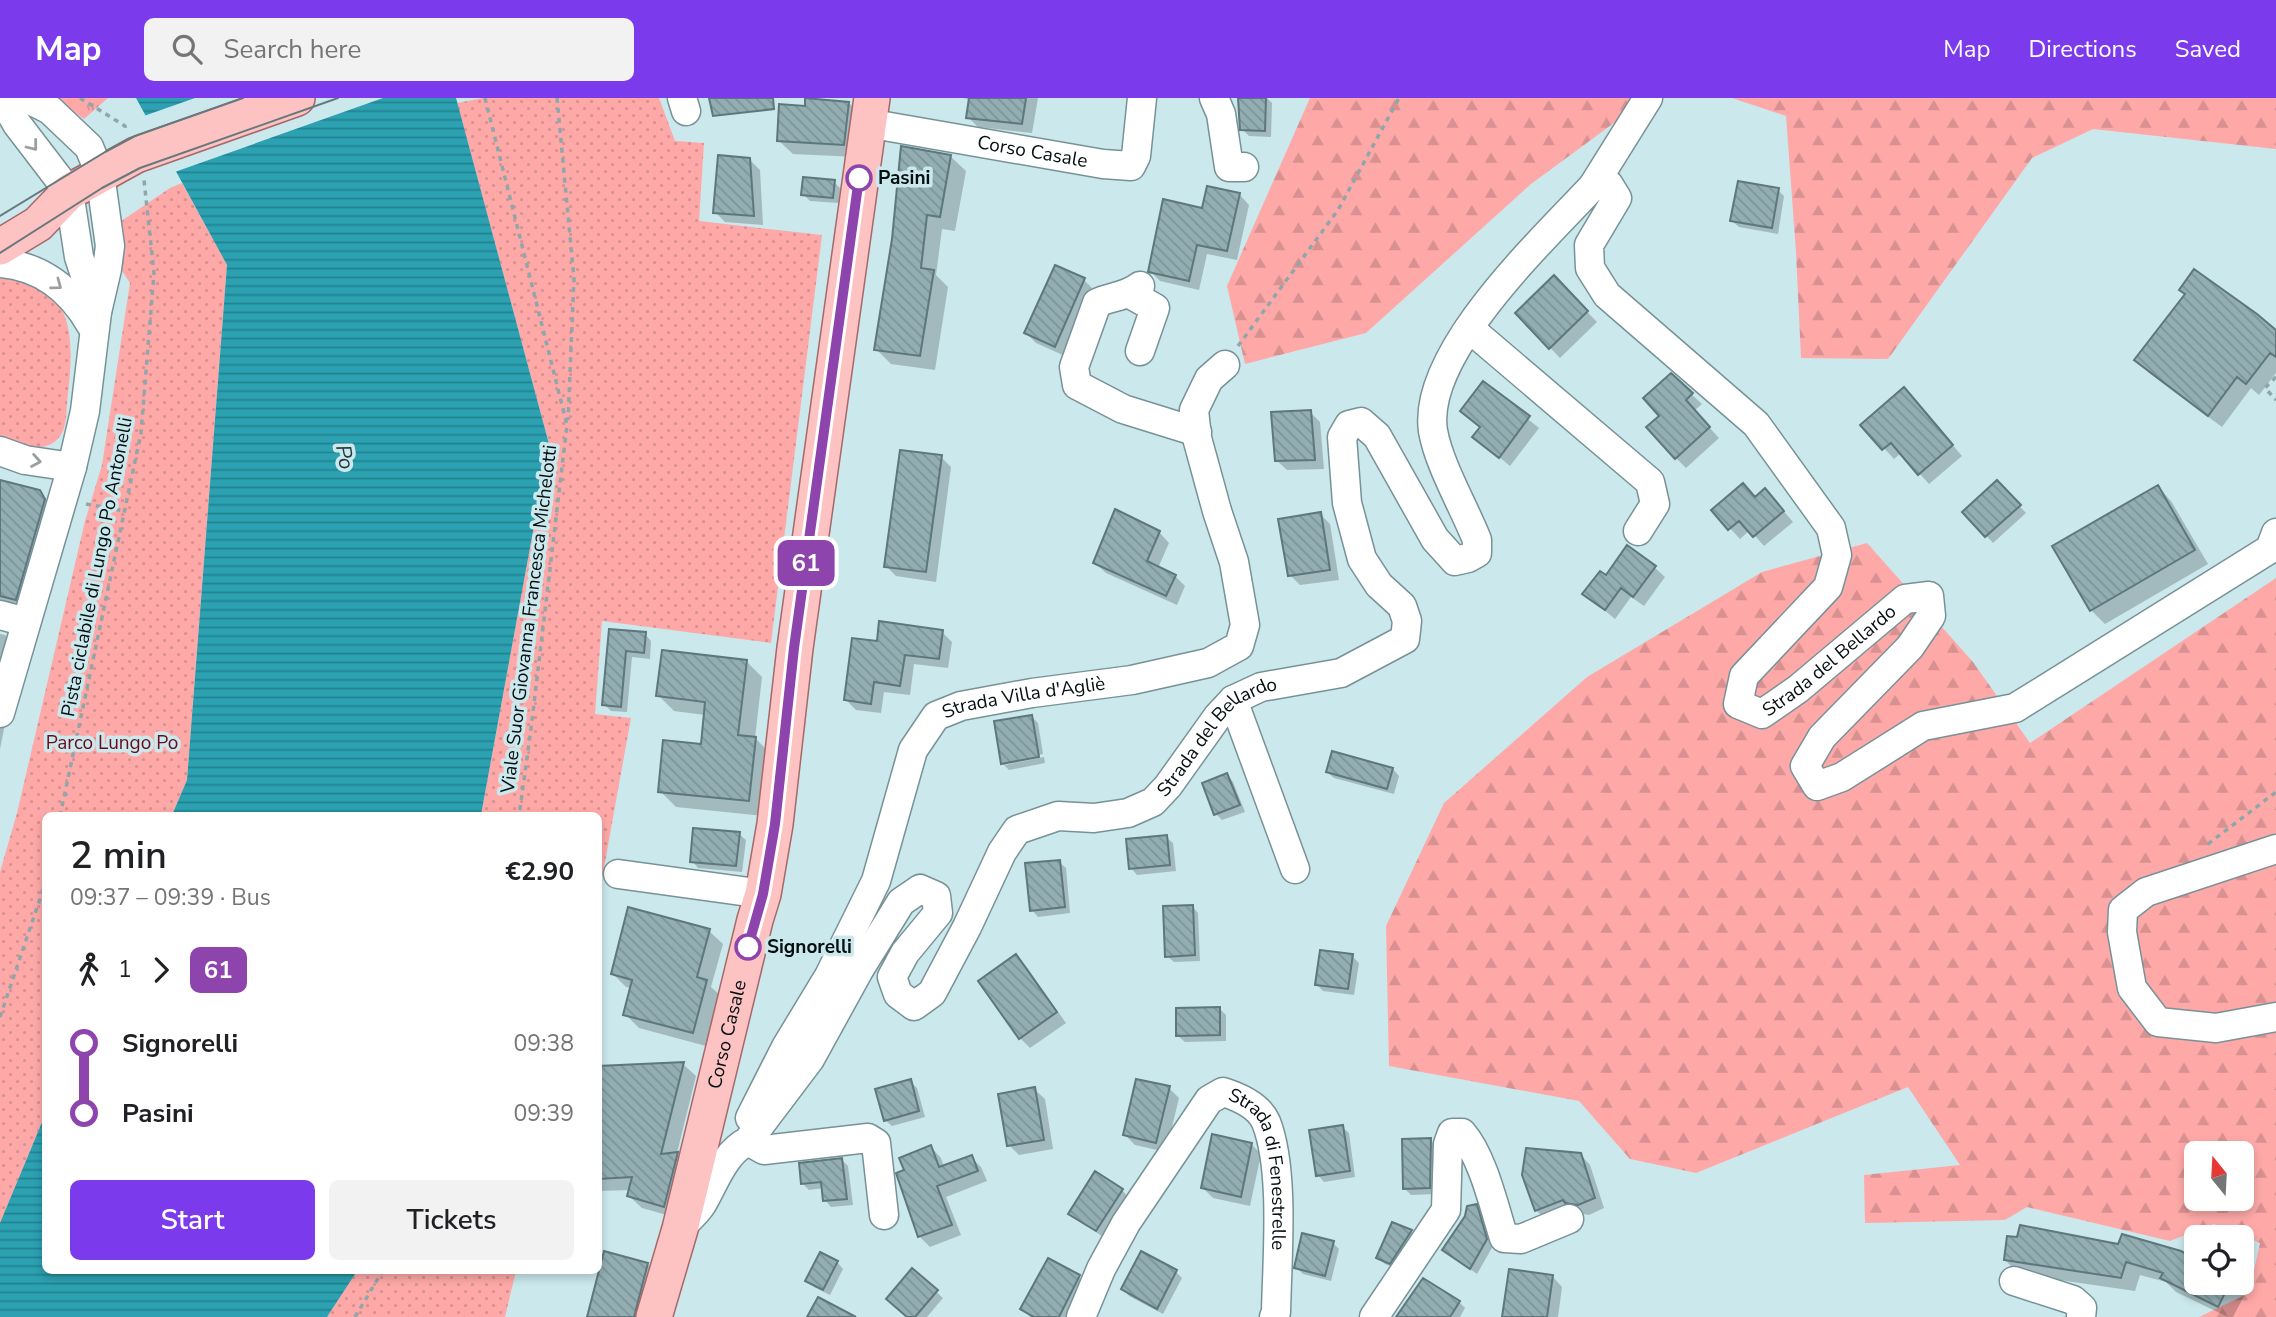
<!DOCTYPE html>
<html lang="en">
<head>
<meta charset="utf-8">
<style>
  :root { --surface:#fff; --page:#f2f2f2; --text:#202124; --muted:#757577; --accent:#7c3aed }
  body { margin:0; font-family:"Nunito Sans",sans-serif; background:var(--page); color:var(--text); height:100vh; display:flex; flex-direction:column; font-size:26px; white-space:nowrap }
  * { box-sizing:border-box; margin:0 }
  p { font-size:23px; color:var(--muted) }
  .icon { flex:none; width:38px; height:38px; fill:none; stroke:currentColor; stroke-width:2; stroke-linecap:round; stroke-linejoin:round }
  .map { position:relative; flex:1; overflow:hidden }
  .side { position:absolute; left:42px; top:714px; width:560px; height:462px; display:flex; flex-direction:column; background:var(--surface); border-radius:10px; box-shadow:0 4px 10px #0003 }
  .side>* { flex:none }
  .badge { padding:0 14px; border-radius:10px; font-size:24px; line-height:46px }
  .needle { width:46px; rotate:342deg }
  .fabs { position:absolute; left:2184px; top:1043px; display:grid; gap:14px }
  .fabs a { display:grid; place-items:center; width:70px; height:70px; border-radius:10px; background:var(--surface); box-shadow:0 4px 10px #0003; font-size:35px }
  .map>.badge { position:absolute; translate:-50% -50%; box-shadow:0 0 0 4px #fff }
  .legs { display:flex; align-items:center; gap:10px; height:77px; padding:0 28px; font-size:23px }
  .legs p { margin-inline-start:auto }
  .summary { display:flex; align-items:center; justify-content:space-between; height:119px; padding:0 28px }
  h1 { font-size:38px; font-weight:600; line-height:52px }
  .primary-button { display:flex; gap:14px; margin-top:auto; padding:14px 28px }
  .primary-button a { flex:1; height:80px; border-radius:10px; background:var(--accent); color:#fff; font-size:28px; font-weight:600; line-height:80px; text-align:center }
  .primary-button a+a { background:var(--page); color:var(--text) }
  ul { padding:0 28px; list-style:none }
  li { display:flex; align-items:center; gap:24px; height:70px; font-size:26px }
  li i { display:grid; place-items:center; width:10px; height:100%; margin:0 9px; background:currentColor }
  li i::after { content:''; width:18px; height:18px; margin:-9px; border:5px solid; border-radius:50%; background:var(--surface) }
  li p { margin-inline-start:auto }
  li:first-child i { background:linear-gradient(#0000 50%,currentColor 0) }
  li:last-child i { background:linear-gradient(currentColor 50%,#0000 0) }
  header { display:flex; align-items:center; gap:42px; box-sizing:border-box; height:98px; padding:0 35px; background:var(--accent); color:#fff }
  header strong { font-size:33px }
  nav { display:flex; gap:38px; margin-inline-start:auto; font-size:24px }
  .search { width:490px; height:63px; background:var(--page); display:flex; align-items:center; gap:18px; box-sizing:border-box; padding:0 24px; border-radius:10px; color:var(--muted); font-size:26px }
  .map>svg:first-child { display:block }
  .grass { fill:url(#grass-tufts) }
  .forest { fill:url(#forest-firs); fill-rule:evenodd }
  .park { fill:url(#park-dots) }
  .water { fill:url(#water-rules) }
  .pier { fill:#cbe8ed }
  .shadow { fill:#0003 }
  .building { fill:url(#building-back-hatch); stroke:#5d777c; stroke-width:2 }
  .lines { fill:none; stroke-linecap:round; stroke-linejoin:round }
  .minor-casing { stroke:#779297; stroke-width:31 }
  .major-casing { stroke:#a66869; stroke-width:38 }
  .path { stroke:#8fa6aa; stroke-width:3.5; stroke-dasharray:5 5; stroke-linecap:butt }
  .minor { stroke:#fff; stroke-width:28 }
  .major { stroke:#fdc2c2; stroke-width:35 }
  .tram { stroke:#67797d; stroke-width:2 }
  .oneway { stroke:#9b9f9f }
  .line-1-casing { stroke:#fff; stroke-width:16 }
  .line-1 { stroke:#8e44ad; stroke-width:10 }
  .stop-1-dot { fill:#fff; stroke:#8e44ad; stroke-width:3.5 }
  .labels { text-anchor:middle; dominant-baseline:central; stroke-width:7; stroke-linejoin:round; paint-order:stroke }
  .street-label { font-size:19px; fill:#050e10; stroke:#cbe8ed }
  .stop-label { font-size:19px; font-weight:bold; fill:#050e10; stroke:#cbe8ed; text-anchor:start }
  .park-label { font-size:19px; fill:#6a0a1a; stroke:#cbe8ed }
  .water-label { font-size:21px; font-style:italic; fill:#213a3e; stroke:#cbe8ed }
</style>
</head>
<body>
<header>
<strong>Map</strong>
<div class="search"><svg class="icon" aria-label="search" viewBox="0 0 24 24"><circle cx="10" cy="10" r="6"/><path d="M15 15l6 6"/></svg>Search here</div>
<nav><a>Map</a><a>Directions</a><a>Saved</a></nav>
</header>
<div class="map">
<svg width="2276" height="1219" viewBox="0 0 2276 1219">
  <defs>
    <pattern id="grass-tufts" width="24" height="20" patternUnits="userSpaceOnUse" patternTransform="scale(1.75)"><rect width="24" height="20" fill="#fea9a8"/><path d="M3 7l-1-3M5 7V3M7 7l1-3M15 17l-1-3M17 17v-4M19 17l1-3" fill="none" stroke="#d89090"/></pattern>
    <pattern id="forest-firs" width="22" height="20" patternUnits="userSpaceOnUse" patternTransform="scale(1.75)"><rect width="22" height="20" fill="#fea9a8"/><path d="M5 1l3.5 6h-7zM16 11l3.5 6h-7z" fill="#d89090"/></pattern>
    <pattern id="park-dots" width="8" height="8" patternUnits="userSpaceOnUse" patternTransform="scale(1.75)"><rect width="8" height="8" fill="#fea9a8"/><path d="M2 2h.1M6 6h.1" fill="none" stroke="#d89090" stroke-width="1.8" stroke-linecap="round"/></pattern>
    <pattern id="water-rules" width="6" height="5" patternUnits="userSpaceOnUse" patternTransform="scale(1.75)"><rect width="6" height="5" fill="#2ba1b1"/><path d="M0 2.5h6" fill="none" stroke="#23828f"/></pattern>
    <pattern id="building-back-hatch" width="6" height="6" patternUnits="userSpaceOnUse" patternTransform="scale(1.75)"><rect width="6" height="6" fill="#92aeb2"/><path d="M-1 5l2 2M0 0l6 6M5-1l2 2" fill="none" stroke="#7c9498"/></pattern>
  </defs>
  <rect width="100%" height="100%" fill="#cbe8ed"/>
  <path class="grass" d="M55,0H108L84,21Z"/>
  <path class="forest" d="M1310,0H1648L1531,86L1366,235L1245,266L1227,188Z
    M1732,0H2276V51L2093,31L2032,60L1888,261L1801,260L1796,154L1786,18Z
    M1867,445L1973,564L2030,645L2276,480V1219H2199L2249,1195L2260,1145L2214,1126L2170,1143L2027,1109L2005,1122L1865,1125L1864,1077L1960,1067L1908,989L1696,1075L1630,1061L1579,1003L1389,968L1386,828L1444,705L1587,579L1762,474ZM2196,1055H2242V1101H2196Z"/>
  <path class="park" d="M483,0H659L675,43L704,45L699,123L822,137L771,545L602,523L595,616L631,620L599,797L598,718L481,717L549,346L457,5Z
    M182,85L227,167L187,682L172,717L46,718L45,1017L0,1125V774L17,715L85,423L102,367L130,185L116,164L108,132L170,90Z
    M0,176C14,176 22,181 35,187C40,191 48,194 53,199C76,223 71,266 68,296C66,308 68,328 60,338C48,356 17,349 0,343Z
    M357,1172H516V1173L505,1219H327Z"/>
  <path class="water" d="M136,0H456L549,346L481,717H172L187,682L227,167Z
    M45,1017L46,1172L357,1173L327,1219H0V1125Z"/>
  <path class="pier" d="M195,0H383L172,75L141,19Z"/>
  <path class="shadow" d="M807,0L849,5L862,19L858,59L793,56L779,43L806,9Z
    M963,0H1038L1032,35L978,29L968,19L970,2Z
    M1240,0H1267L1272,5L1271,39L1249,38L1242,31Z
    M950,58L966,73L955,133L942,131L936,177L948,189L935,272L891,266L876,251L893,142Z
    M749,61L760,72L763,127L725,124L715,114Z
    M834,84L840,90L839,105L810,103L803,96Z
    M1778,92L1784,98L1778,136L1739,129L1732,123Z
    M1239,96L1249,107L1237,162L1207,156L1199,192L1160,183L1150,173L1203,112Z
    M1554,180L1597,224L1560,260L1517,215Z
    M1084,182L1094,192L1065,258L1036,245L1026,235Z
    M2276,235V275L2259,297L2251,290L2222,329L2149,275L2137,262Z
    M1671,277L1702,306L1694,313L1719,340L1686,370L1676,360L1662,318Z
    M1483,285L1539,330L1510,368L1475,339L1482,330L1462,313Z
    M1914,302L1962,358L1929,386L1901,355L1894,361L1863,327Z
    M1310,314L1320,324L1324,371L1287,372L1276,362Z
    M941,359L951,369L936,484L896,478L886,468Z
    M0,384L39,394L53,408L29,514L0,508Z
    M1997,384L2026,415L1993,445L1964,414Z
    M2158,389L2171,403L2208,466L2105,526L2091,512Z
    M1756,401L1775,403L1793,424L1764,448L1750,432L1740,441L1713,412Z
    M1320,416L1330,426L1339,482L1300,487L1290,477Z
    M1159,434L1169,445L1158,470L1175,478L1185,488L1177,507L1106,475L1095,465Z
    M1654,469L1665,479L1644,508L1631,499L1615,521L1585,496L1606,479Z
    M611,533L645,536L651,543L650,561L632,559L627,614L611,613L604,606Z
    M942,534L952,544L948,570L914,566L910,597L884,594L881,615L856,612L846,602L878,545Z
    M0,536L5,537L25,558L4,631L0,651Z
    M746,563L762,579L755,640L771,656L764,718L676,709L660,693L702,648L705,617L674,613L658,597Z
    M1032,619L1038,625L1043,656L1005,664V667L1044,659L1045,665L1009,672L1002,665Z
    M1393,671L1399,678L1394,696L1334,680L1327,674Z
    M1227,677L1233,684L1245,714L1222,722L1216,716Z
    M739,736L746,742L742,774L698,770L692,763Z
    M1166,739L1173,745L1176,773L1137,777L1131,770Z
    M1059,764L1066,770L1070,815L1038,819L1032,812Z
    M1192,808L1198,815L1200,863L1174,864L1167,858Z
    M709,833L723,846L711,889L720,897L706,948L639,930L625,916L632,890L626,889L612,875Z
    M1015,858L1026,868L1066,925L1030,950L1020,940L980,883Z
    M1352,858L1359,865L1354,897L1323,893L1316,886Z
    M1219,910L1226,917V943L1185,944L1178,938Z
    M683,966L696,978L677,1055L690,1068L677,1120L642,1110L629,1098L631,1092L598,1093V970Z
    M910,983L917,990L925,1019L892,1028L885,1022Z
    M1169,990L1179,1000L1166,1054L1135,1047L1125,1037Z
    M1034,991L1045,1001L1053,1051L1019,1057L1009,1047Z
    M1342,1029L1349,1035L1355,1079L1324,1084L1318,1077Z
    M1430,1042L1437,1049L1436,1096L1411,1097L1404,1090Z
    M1251,1046L1261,1056L1250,1108L1213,1100L1203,1090Z
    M931,1049L941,1060L944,1069L971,1059L981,1069L987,1083L946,1099L961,1137L930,1149L920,1139L898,1081Z
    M1580,1056L1590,1067L1604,1110L1589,1117L1577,1115L1547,1123L1536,1112Z
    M842,1062L848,1068L853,1107L831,1109L825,1102L824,1090L809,1092L803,1086Z
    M1122,1092L1128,1099L1103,1139L1070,1116Z
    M1476,1108L1483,1115L1493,1148L1477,1176L1444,1152Z
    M1397,1128L1411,1134L1418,1140L1397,1171L1385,1166L1378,1160Z
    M2019,1141L2119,1148L2181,1155L2196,1163V1185H2236L2246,1194L2233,1219H2228L2176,1194L2166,1184L2140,1177L2135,1193L2019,1176L2005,1162Z
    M1333,1145L1339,1151L1331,1183L1303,1176L1296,1169Z
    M1049,1162L1079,1179L1089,1189L1074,1219H1030L1022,1211Z
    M837,1164L843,1171L830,1197L814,1189L808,1183Z
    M647,1166L662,1181L652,1219H589Z
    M912,1172L943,1200L927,1219H908Z
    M1176,1174L1182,1180L1163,1216L1129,1198L1123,1191Z
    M1552,1178L1562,1189L1558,1219H1505Z
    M1459,1204L1465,1210L1460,1219H1399Z"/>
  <path class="building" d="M709,0H773L774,11L713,18Z
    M805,0L849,4L844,47L777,43L779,6L805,8Z
    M969,0H1026L1022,26L966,20Z
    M1238,0H1266L1265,33L1240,32Z
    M901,48L951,57L940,119L927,117L921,170L934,172L920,258L874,252L892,141Z
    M718,57L750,60L754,118L713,115Z
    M803,79L835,82L833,100L801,97Z
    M1738,83L1779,90L1772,130L1730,123Z
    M1207,88L1240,95L1227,153L1197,147L1189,183L1148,174L1163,101L1202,110Z
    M1055,167L1085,180L1055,249L1024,235Z
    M2194,171L2257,216L2276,232V259L2270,255L2246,286L2237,279L2208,318L2134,262L2185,196L2179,192Z
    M1554,177L1588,213L1549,251L1515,215Z
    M1671,275L1693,295L1686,302L1710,329L1675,361L1646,329L1659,318L1643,300Z
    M1483,283L1530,318L1499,360L1472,339L1480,329L1460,313Z
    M1904,289L1953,347L1918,377L1891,345L1882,352L1860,327Z
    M1311,312L1315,362L1275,363L1271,314Z
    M900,352L942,357L926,474L884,469Z
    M0,382L40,392L45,401L16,502L0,498Z
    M1997,382L2021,407L1985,439L1962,414Z
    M1743,385L1755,399L1765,390L1784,413L1753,439L1739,423L1728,432L1711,412Z
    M2158,387L2195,452L2090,513L2052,448Z
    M1115,411L1160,433L1147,463L1176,477L1166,498L1093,465Z
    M1321,414L1330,472L1288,478L1278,421Z
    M1627,447L1656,468L1633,499L1621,490L1605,512L1582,496L1600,473L1606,477Z
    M879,523L943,532L939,561L905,557L900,588L874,584L871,606L844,602L852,540L877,543Z
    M609,531L646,534L644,555L626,553L621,609L602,607Z
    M662,552L747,562L738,637L756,639L749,703L658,694L663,642L701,646L705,604L656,598Z
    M1032,617L1039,659L1001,666L994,623Z
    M1332,653L1393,670L1387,691L1326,674Z
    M1227,675L1240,707L1214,717L1202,685Z
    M693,730L740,734L736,768L690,764Z
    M1167,737L1170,767L1129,771L1126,741Z
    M1060,762L1065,809L1030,813L1025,765Z
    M1193,807L1195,857L1165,859L1163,808Z
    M628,809L710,831L697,879L707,882L693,935L623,917L632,882L611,876Z
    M1320,852L1353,856L1348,891L1315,887Z
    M1016,856L1057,914L1019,941L978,883Z
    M1220,909V937L1176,938V910Z
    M684,964L661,1056L678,1054L664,1109L627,1098L632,1079L598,1081V968Z
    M911,981L919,1013L884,1023L875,991Z
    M1136,981L1170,988L1156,1045L1123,1037Z
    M1035,989L1044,1042L1007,1048L998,996Z
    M1343,1027L1350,1073L1316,1078L1309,1032Z
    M1212,1036L1252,1045L1241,1099L1201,1090Z
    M1431,1040L1430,1090L1403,1091L1402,1041Z
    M931,1047L939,1069L972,1057L978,1073L937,1088L952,1127L918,1139L896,1075L904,1072L899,1060Z
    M1526,1050L1581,1055L1595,1100L1578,1107L1565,1105L1563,1102L1535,1113L1522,1077Z
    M842,1060L847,1101L823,1103L821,1084L801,1086L799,1065Z
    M1095,1073L1123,1091L1096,1133L1068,1116Z
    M1477,1106L1487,1141L1470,1171L1442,1152L1465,1118L1467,1108Z
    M1392,1124L1412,1132L1390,1166L1376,1160Z
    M2020,1127L2118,1146L2122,1136L2181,1153L2196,1161V1185H2230L2218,1209L2160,1180L2163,1175L2126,1164L2121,1180L2004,1162L2007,1138L2017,1139Z
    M1302,1135L1334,1143L1325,1178L1294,1170Z
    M604,1153L648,1165L634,1219H587Z
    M1141,1153L1177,1172L1157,1211L1121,1191Z
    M820,1154L838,1163L823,1192L805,1183Z
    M1048,1160L1080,1177L1059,1219H1034L1020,1211Z
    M912,1170L938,1192L915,1219H907L886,1201Z
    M1509,1171L1553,1177L1547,1219H1502Z
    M1423,1180L1460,1203L1450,1219H1396Z
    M818,1199L856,1219H807Z"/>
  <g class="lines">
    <g class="minor-casing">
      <g id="minor">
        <path d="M2,0L17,26L69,94L79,159L97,214"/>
        <path d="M682,0L686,13"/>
        <path d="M1214,0L1221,16L1229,69H1244"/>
        <path id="s1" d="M867,25L1103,66L1131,68L1136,58L1142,0"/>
        <path d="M1593,88L1648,0"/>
        <path d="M0,165C41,168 71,192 91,227"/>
        <path d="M1140,188C1126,199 1112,198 1097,205L1074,269L1077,287L1123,311L1197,334"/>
        <path d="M1130,196L1155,210L1140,253"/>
        <path d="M1469,230L1650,384L1655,406L1638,433"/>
        <path d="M0,353L25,362L72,369"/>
        <path d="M0,517L26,524"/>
        <path d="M1233,602L1295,771"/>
        <path d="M0,615L72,369L85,313L97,214L107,171L110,148L100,76L89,49L50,12L26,0"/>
        <path d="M2276,751L2146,794L2123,812L2122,834L2132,890L2158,924L2216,930L2276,919"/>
        <path d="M618,776L763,796"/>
        <path id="s2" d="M750,1020L786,949L829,878L876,783L913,652L936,618L961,608L1032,595L1132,582L1208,565L1239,548L1245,527L1234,464L1217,413L1197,340L1194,312L1209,281L1225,267"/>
        <path d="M748,1043L764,1052L868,1040L876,1045L884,1117"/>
        <path id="s3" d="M683,1127C690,1120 697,1114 702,1106C715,1084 724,1055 748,1043L810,961L859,872L901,804L920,791L936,798L938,815L905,855L892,879L898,896L914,908L932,895L967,829L1002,754L1017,732L1058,718L1094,720L1128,715L1153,704L1168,688L1218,618L1233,602L1261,589L1341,575L1405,541L1407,523L1402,508L1379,487L1362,461L1347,405L1342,339L1349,327L1361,324L1377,338L1435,441L1455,463L1468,460L1477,455V442C1464,409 1439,367 1433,333C1421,255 1544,141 1593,88L1609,87L1617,100L1589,147L1590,170L1607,197L1756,326L1831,430L1837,457L1828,489L1744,578L1738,606L1762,616L1798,591L1905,501L1929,498L1931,518L1910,549L1822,639L1805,668L1817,688L1842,679L1923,628L2015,610L2270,451L2276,435"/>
        <path d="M2014,1183L2073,1202L2082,1210L2081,1219"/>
        <path id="s4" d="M1081,1219L1101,1171L1126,1125L1209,1002L1223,994C1239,999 1259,1008 1266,1024C1285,1072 1277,1162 1276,1214L1274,1219"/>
        <path d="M1374,1219L1446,1112L1448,1046L1452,1035H1462C1483,1059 1494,1109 1504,1140L1521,1141L1569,1121"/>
      </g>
    </g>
    <g class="major-casing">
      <g id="major">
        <path d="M0,149L38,126L69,94L136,57L297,0"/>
        <path id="s5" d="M654,1219L680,1131L755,822L763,796L775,726L795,550L872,0"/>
      </g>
    </g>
    <path class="path" d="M80,0L125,28L126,32
      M485,0L567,327L531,631L519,718
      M557,0L574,181L568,322
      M1238,248L1338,112L1399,0
      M2276,279L2265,290L2276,302
      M86,406L125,413
      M60,718L141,335L154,175L144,82
      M2208,746L2276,694
      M0,919L46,783
      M355,1219L383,1172"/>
    <use href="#minor" class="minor"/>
    <use href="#major" class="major"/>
    <path class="tram" d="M0,118L105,54L135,38L243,0
      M0,155L102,90L140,70L338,0"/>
  </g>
  <defs><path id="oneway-chevron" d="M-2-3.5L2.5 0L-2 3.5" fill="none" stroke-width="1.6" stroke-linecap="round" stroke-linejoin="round" transform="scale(1.75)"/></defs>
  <g class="oneway">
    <use href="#oneway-chevron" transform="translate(33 48) rotate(52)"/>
    <use href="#oneway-chevron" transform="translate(57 187) rotate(37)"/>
    <use href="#oneway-chevron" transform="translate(36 363) rotate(10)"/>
  </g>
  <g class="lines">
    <g class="line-1-casing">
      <path id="line-1" d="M748,849L763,796L775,726L794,550L859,80"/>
    </g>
    <use href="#line-1" class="line-1"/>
  </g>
  <g class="stop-1-dot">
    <circle cx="859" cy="80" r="12"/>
    <circle cx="748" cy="849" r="12"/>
  </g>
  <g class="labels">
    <g class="street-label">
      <text stroke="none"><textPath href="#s1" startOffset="168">Corso Casale</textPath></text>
      <text transform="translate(97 469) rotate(-79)">Pista ciclabile di Lungo Po Antonelli</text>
      <text transform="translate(529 521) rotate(-83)">Viale Suor Giovanna Francesca Michelotti</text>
      <text stroke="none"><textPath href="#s3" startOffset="2889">Strada del Bellardo</textPath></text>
      <text stroke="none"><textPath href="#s2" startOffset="536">Strada Villa d'Agliè</textPath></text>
      <text stroke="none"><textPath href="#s3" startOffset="1008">Strada del Bellardo</textPath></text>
      <text stroke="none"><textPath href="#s5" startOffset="292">Corso Casale</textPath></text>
      <text stroke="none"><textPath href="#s4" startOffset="364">Strada di Fenestrelle</textPath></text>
    </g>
    <g class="stop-label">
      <text x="878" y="80">Pasini</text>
      <text x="767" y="849">Signorelli</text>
    </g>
    <g class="park-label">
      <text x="112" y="645">Parco Lungo Po</text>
    </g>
    <g class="water-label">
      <text transform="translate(345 359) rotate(80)">Po</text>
    </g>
  </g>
</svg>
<div class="fabs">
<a><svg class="needle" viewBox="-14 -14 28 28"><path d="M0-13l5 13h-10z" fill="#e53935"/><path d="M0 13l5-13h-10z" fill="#757577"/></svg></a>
<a><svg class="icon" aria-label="locate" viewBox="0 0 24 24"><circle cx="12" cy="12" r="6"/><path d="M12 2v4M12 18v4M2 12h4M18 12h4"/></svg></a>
</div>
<b class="badge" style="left:806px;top:465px;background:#8e44ad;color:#fff">61</b>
<section class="side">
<div class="summary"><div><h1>2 min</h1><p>09:37 – 09:39 · Bus</p></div><b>€2.90</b></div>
<div class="legs"><svg class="icon" aria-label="walk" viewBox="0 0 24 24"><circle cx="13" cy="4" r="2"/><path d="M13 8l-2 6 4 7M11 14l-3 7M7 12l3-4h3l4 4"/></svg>1<svg class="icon" aria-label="forward" viewBox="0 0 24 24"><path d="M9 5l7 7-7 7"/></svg><b class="badge" style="background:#8e44ad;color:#fff">61</b></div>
<ul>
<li><i style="color:#8e44ad"></i><b>Signorelli</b><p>09:38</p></li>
<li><i style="color:#8e44ad"></i><b>Pasini</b><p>09:39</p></li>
</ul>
<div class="primary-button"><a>Start</a><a>Tickets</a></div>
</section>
</div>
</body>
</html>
